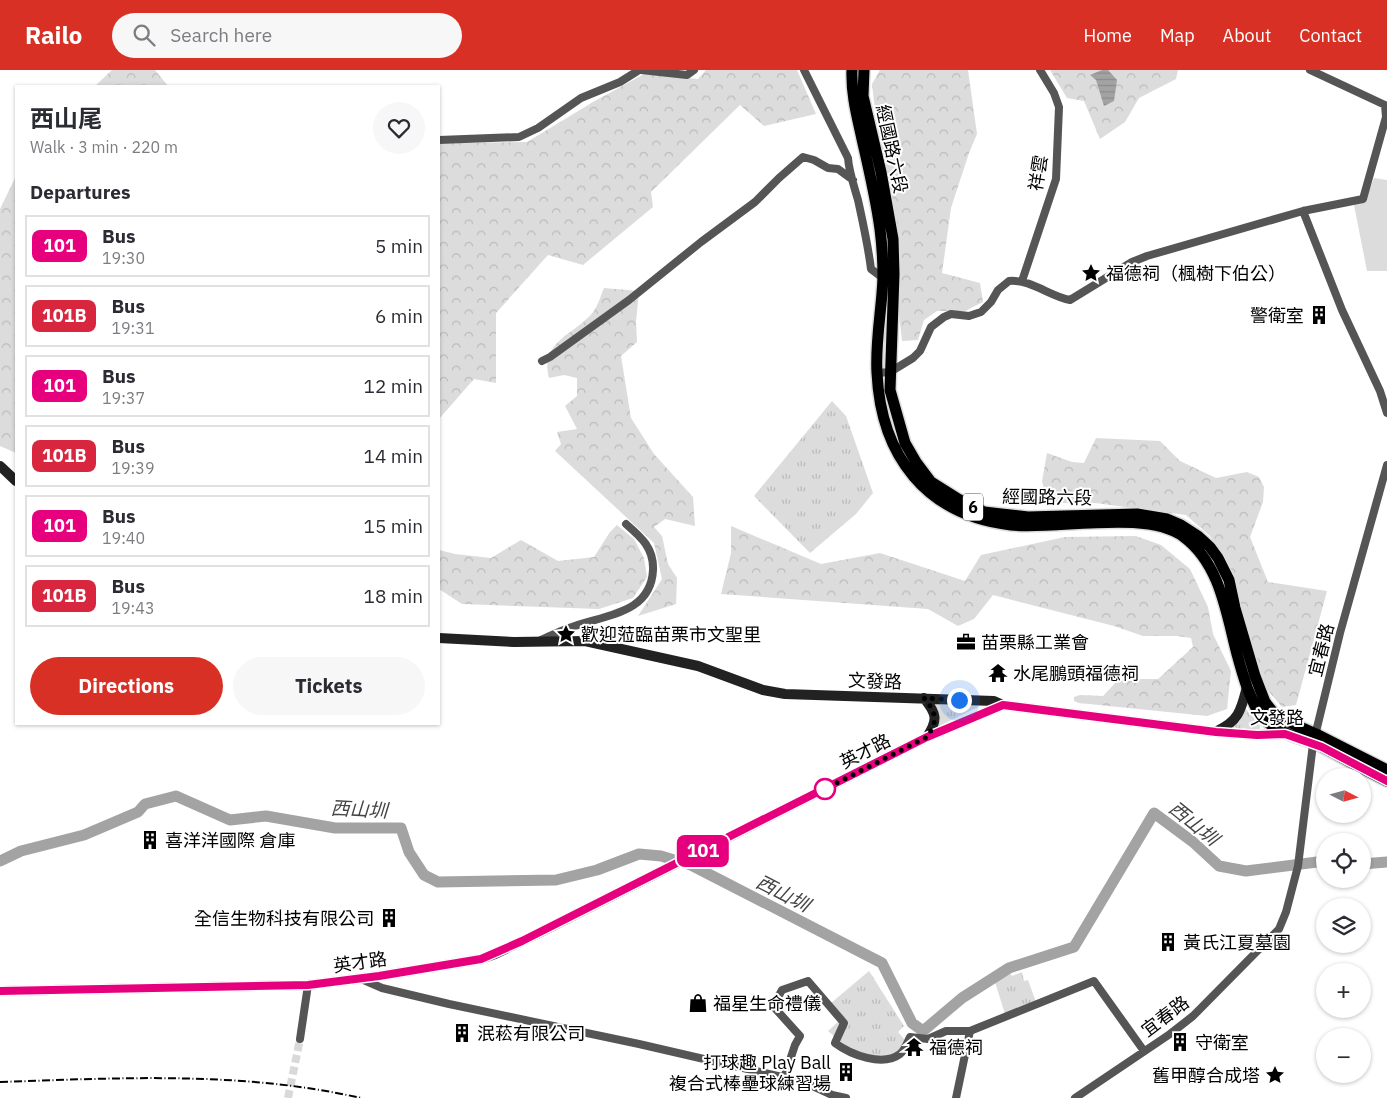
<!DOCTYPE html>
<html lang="en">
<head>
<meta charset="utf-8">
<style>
  :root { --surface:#fff; --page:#f7f7f7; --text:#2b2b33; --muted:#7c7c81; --line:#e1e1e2; --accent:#d93025 }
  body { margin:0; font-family:"IBM Plex Sans","Noto Sans TC",sans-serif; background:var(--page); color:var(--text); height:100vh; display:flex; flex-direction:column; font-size:19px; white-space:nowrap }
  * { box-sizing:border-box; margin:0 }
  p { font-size:16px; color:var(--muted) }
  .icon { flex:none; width:28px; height:28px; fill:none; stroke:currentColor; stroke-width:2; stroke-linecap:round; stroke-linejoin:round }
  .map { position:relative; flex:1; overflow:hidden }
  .details { position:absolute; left:15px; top:15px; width:425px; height:640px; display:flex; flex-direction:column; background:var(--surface); border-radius:0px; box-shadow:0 1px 4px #0004 }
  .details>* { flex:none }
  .badge { padding:0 10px; border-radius:8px; font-size:18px; line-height:32px }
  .needle { width:32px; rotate:96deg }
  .fabs { position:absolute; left:1316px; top:698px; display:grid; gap:10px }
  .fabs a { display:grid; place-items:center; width:55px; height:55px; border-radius:50%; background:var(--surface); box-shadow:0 1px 4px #0004; font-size:25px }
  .you { position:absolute; width:25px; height:25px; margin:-12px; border:4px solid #fff; border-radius:50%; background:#1a73e8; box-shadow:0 0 0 8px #1a73e833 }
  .map>.badge { position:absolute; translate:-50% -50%; box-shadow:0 0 0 2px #fff }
  h2 { padding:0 15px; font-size:19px; line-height:45px }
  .round { display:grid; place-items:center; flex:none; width:52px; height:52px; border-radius:26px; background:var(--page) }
  .head { display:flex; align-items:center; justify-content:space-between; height:85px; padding:0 15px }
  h1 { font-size:24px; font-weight:700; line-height:38px }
  .cta { display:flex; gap:10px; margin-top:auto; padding:10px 15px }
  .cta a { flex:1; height:58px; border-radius:30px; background:var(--accent); color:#fff; font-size:20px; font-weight:700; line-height:58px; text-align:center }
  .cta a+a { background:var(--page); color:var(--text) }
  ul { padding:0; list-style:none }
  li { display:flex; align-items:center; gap:15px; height:62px; margin:0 10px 8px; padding:0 5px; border:2px solid var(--line); border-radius:0px }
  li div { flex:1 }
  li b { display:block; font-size:19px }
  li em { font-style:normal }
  li .badge { min-width:55px; font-weight:700; text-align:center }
  header { display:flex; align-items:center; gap:30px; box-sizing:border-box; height:70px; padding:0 25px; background:var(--accent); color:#fff }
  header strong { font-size:24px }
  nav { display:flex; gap:28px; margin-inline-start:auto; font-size:18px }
  .search { width:350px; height:45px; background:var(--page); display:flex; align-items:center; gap:12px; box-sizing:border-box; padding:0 18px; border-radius:28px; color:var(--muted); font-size:19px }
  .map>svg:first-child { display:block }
  .grass { fill:url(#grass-tufts) }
  .forest { fill:url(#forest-crowns) }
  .park { fill:#dcdcdc }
  .water { fill:url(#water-rules) }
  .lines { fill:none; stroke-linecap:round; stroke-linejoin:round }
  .river { stroke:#a3a3a3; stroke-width:11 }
  .street-tunnel { stroke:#d9d9d9; stroke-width:8; stroke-dasharray:8 4; stroke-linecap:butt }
  .primary-casing { stroke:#dbdbdb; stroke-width:14 }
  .street { stroke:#555; stroke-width:8 }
  .secondary { stroke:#222; stroke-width:10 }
  .primary { stroke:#000; stroke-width:11 }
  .rail { stroke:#000; stroke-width:2; stroke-dasharray:8 2.5 1 2.5; stroke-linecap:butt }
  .line-casing { stroke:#fff; stroke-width:11 }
  .line { stroke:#e6007e; stroke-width:8 }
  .walk { stroke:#000; stroke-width:5; stroke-dasharray:0 9 }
  .stop-dot { fill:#fff; stroke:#e6007e; stroke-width:2.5 }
  .labels { text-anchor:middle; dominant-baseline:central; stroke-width:4; stroke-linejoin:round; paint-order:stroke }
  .shield { fill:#fff; stroke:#4c4c4c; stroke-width:1 }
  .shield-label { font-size:16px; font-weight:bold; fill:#000 }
  .street-label { font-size:18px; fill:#000; stroke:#fff }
  .poi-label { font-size:18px; fill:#000; stroke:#fff; text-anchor:start }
  .water-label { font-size:19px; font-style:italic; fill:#444; stroke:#fff }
</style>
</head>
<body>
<header>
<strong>Railo</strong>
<div class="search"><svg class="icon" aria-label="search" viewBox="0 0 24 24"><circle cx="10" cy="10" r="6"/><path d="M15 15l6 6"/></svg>Search here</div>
<nav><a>Home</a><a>Map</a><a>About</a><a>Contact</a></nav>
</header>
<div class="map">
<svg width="1387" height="1028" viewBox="0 0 1387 1028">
  <defs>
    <pattern id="grass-tufts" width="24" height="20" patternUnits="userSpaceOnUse" patternTransform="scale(1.25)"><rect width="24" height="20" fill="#dcdcdc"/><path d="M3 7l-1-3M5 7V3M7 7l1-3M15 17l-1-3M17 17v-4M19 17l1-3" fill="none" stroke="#bbb"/></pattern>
    <pattern id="forest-crowns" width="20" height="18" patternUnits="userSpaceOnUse" patternTransform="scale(1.25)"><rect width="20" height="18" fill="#dcdcdc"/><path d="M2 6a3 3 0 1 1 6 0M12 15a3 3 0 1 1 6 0" fill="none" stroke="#bbb"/></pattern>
    <pattern id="water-rules" width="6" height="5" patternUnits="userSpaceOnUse" patternTransform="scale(1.25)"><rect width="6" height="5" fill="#a3a3a3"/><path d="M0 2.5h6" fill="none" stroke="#8b8b8b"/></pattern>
  </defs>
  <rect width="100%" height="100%" fill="#fff"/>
  <path class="grass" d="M832,331L846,346L873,423L856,444L810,483L754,426Z
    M933,631L976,634L978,637L935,658Z
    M1245,638L1260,656V659L1257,660L1229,657Z
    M869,901L904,956L898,962L905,970L898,983L892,986H868L848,978L828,961L842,948L831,933Z
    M1022,902L1024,911L1028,910L1036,932L1005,944L994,909L1011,904L1012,906Z"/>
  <path class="forest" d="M112,0H155L168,16H95Z
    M706,0H797L816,44L764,56L740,35L651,122L653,137L583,195L548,185L496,243V313L474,309L439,349V73L527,72L593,32L644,4L698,9Z
    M880,0H968L977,64L969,83L951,138L942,203L980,213L983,232L965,241H937L924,250L918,270L902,271L872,14Z
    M1050,0H1178L1176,9L1139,28L1125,52L1100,69L1084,31L1067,28Z
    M16,106V383L0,376V139Z
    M604,218L639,221L636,252L637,272L621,286L631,348L654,384L693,427L695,456L665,449L654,457L662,466L668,494L677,508L676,534L638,546L662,509L654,473L555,381L561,374L557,362L577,359L565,336L577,326V308L564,305L549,308C539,271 575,265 593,242C598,236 601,225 604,218Z
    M1096,368L1160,371L1180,391L1216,408L1247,402L1259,407L1264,417L1263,432L1250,467L1268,512L1327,521L1296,635L1282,637L1264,616L1229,495L1210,466L1186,445L1095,433H1048L1042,411L1047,383L1072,392L1084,393Z
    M617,455L634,469L644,488L647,507L633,528L599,539L462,534L439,519V480L455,484L491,488L521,470L558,491L594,487L610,462Z
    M731,456L821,494L880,483L965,511L981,485L1065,467L1136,466L1161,475L1190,499L1208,537L1213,564L1231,601L1227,639L1207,646L1079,633L1074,631V627L1080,625L1103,626L1119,609H1158L1193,577L1191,568L1177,566H1143L1114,556L993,525L974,549L958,556L928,539L721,524L731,483Z"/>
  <path class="park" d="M1374,108L1387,110V201H1367L1354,135L1365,132Z"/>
  <path class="water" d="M1102,0H1108L1117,10L1114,31L1104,36L1096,10L1090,5Z"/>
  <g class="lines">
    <path class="river" d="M0,791L21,781L84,765L138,742L145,734L176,726L230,750L266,746L335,758H401L409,782L424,805L438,812L556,810L597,800L639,784L661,786L691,795L882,893L912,953L923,961L962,928L1009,898L1074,877L1154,743L1193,772L1219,796L1246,801L1325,791
      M1362,794L1387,792"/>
    <path class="street-tunnel" d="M288,1028L300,969"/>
    <g class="primary-casing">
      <path id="primary" d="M852,0C851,24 857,46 862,69C869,99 876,129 880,159C882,175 883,192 883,207C882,239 875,271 877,303C881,386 926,445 1011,455C1057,460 1147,439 1184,467C1220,494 1226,542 1237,584C1240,595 1243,606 1247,617C1252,629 1256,642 1266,651C1282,665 1303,668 1322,677C1343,688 1365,700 1387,711
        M864,0L863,26L881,102L893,169L894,204L890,320L905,373L916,392L931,412L958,429L984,442L1028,447L1137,444L1167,449L1181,455L1198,466L1210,477L1218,488L1229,510L1235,538L1255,606L1265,632L1272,641L1282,649L1316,664L1387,700"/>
    </g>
    <path class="street" d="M641,0L687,5L694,0
      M804,0L848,88C849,102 854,116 858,130C863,153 868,175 871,199L883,208
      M439,70L519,67L538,58L581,28L620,12L639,0
      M1303,141L1342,240L1380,321L1387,343
      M1022,211L1056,109L1059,37L1054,23L1040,0
      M542,291L550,287L629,230L701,172L755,132L779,108L803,87L814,90L828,98L838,99L853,110
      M877,303L890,302L913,288L920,281L931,257L944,247L951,244L969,246L981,242L991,232L998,220L1009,211C1031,209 1049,226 1070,230L1132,192L1147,186L1303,141L1363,129L1386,47L1385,35L1310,0
      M541,570C550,566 560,561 569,558C602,545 651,545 653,500C654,478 641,467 626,454
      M359,908L382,918L449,934L639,974L804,1012L832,1025L846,1028
      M300,969L308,915
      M784,1008L795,975L800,966L773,936L782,920L808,911L844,953L835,973C851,985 883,997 900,984C905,980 907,973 910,967L928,969L946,961H970L1094,911L1144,981
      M956,1028L970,961
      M1075,1028L1170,964L1193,946L1279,859L1286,842L1298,796L1313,674L1340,563L1387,395"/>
    <path class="secondary" d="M0,396L16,411
      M439,568L514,572L585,571L698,596L763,620L785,624L994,631L1003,635L1216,662L1257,665L1287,664
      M924,628C937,644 938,650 927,667
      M1217,661C1239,651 1241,640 1247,617
      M0,921L308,915L379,906L481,889L495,884L537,864L927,667L1003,635"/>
    <use href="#primary" class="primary"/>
    <path class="rail" d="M0,1012C121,1008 242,1001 361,1028"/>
  </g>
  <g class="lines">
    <g class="line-casing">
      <path id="line" d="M0,921L308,915L379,906L481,889L522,871L927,667L1003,635L1216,662L1257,665L1285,664L1322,677L1387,711"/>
    </g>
    <use href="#line" class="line"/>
    <path class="walk" d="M825,719L823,720L927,667C938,650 937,644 924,628L959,630"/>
  </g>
  <defs>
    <g id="sight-bare" transform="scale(1.5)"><path d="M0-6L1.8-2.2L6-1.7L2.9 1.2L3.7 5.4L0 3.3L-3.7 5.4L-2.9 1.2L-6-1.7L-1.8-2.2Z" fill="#000" stroke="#fff" stroke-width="2.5" paint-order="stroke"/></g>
    <g id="building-bare" transform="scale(1.5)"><path d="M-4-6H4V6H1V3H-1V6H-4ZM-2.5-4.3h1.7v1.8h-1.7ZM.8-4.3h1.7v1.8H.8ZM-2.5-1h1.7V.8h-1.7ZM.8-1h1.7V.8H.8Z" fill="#000" stroke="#fff" stroke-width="2.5" paint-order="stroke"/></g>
    <g id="office-bare" transform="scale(1.5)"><path d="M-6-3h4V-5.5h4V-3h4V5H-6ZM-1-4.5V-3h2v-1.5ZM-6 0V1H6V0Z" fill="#000" stroke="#fff" stroke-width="2.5" paint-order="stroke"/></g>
    <g id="temple-bare" transform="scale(1.5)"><path d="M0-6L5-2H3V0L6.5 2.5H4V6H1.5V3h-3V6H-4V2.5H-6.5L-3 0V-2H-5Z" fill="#000" stroke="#fff" stroke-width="2.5" paint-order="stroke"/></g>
    <g id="shop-bare" transform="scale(1.5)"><path d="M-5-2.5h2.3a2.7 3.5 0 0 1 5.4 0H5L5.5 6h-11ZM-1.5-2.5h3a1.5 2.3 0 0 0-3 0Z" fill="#000" stroke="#fff" stroke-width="2.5" paint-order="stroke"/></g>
  </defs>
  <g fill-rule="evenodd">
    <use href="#sight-bare" x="1091" y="203"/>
    <use href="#building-bare" x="1319" y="245"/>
    <use href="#sight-bare" x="566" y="564"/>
    <use href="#office-bare" x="966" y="572"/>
    <use href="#temple-bare" x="998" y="603"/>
    <use href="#building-bare" x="150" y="770"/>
    <use href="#building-bare" x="389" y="848"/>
    <use href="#building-bare" x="1168" y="872"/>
    <use href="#shop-bare" x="698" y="933"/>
    <use href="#building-bare" x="462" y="963"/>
    <use href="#building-bare" x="1180" y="972"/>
    <use href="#temple-bare" x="914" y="977"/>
    <use href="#building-bare" x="846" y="1002"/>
    <use href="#sight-bare" x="1275" y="1005"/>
  </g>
  <circle class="stop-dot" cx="825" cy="719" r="10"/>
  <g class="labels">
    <rect class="shield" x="963" y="423.5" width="20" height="27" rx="4"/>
    <g class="shield-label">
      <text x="973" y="437">6</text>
    </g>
    <g class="street-label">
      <text transform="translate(892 79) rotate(78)">經國路六段</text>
      <text transform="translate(1038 103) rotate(-81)">祥雲</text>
      <text transform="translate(1047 427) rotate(1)">經國路六段</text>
      <text transform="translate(1321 580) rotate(-76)">宜春路</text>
      <text transform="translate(875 611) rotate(2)">文發路</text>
      <text x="1277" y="647">文發路</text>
      <text transform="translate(865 681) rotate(-27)">英才路</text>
      <text transform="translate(360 892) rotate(-8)">英才路</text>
      <text transform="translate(1165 946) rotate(-37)">宜春路</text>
    </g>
    <g class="poi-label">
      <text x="1106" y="203">福德祠（楓樹下伯公）</text>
      <text x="1304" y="245" text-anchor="end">警衛室</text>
      <text x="581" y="564">歡迎蒞臨苗栗市文聖里</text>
      <text x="981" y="572">苗栗縣工業會</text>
      <text x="1013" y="603">水尾鵬頭福德祠</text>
      <text x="165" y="770">喜洋洋國際 倉庫</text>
      <text x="374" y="848" text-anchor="end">全信生物科技有限公司</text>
      <text x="1183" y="872">黃氏江夏墓園</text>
      <text x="713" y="933">福星生命禮儀</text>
      <text x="477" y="963">泯菘有限公司</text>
      <text x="1195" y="972">守衛室</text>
      <text x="929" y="977">福德祠</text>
      <text x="831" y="992" text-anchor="end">打球趣 Play Ball<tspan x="831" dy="21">複合式棒壘球練習場</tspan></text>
      <text x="1260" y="1005" text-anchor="end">舊甲醇合成塔</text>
    </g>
    <g class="water-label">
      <text transform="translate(359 739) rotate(3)">西山圳</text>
      <text transform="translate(1194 753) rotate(39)">西山圳</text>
      <text transform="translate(783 823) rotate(27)">西山圳</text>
    </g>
  </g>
</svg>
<div class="fabs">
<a><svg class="needle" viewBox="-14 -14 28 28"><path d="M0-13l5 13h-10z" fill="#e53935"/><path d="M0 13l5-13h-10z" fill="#7c7c81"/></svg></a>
<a><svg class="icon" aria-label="locate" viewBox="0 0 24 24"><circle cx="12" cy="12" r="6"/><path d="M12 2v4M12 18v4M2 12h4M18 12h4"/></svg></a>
<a><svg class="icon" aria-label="layers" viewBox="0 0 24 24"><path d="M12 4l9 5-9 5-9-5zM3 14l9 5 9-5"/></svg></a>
<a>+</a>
<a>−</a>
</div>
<div class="you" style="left:959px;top:630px"></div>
<b class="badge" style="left:703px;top:781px;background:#e6007e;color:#fff">101</b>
<section class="details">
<div class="head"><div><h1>西山尾</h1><p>Walk · 3 min · 220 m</p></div><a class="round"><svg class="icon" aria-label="heart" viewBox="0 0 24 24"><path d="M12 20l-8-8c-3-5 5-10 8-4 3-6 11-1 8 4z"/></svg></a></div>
<h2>Departures</h2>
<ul>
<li><span class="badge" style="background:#e6007e;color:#fff">101</span><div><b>Bus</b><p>19:30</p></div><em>5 min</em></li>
<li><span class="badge" style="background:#d7263d;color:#fff">101B</span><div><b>Bus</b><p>19:31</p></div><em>6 min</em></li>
<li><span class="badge" style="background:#e6007e;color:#fff">101</span><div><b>Bus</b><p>19:37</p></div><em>12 min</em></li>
<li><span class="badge" style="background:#d7263d;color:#fff">101B</span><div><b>Bus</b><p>19:39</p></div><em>14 min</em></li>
<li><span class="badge" style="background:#e6007e;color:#fff">101</span><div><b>Bus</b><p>19:40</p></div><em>15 min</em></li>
<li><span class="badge" style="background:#d7263d;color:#fff">101B</span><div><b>Bus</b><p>19:43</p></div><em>18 min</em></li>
</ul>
<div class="cta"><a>Directions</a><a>Tickets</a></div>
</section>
</div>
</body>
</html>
